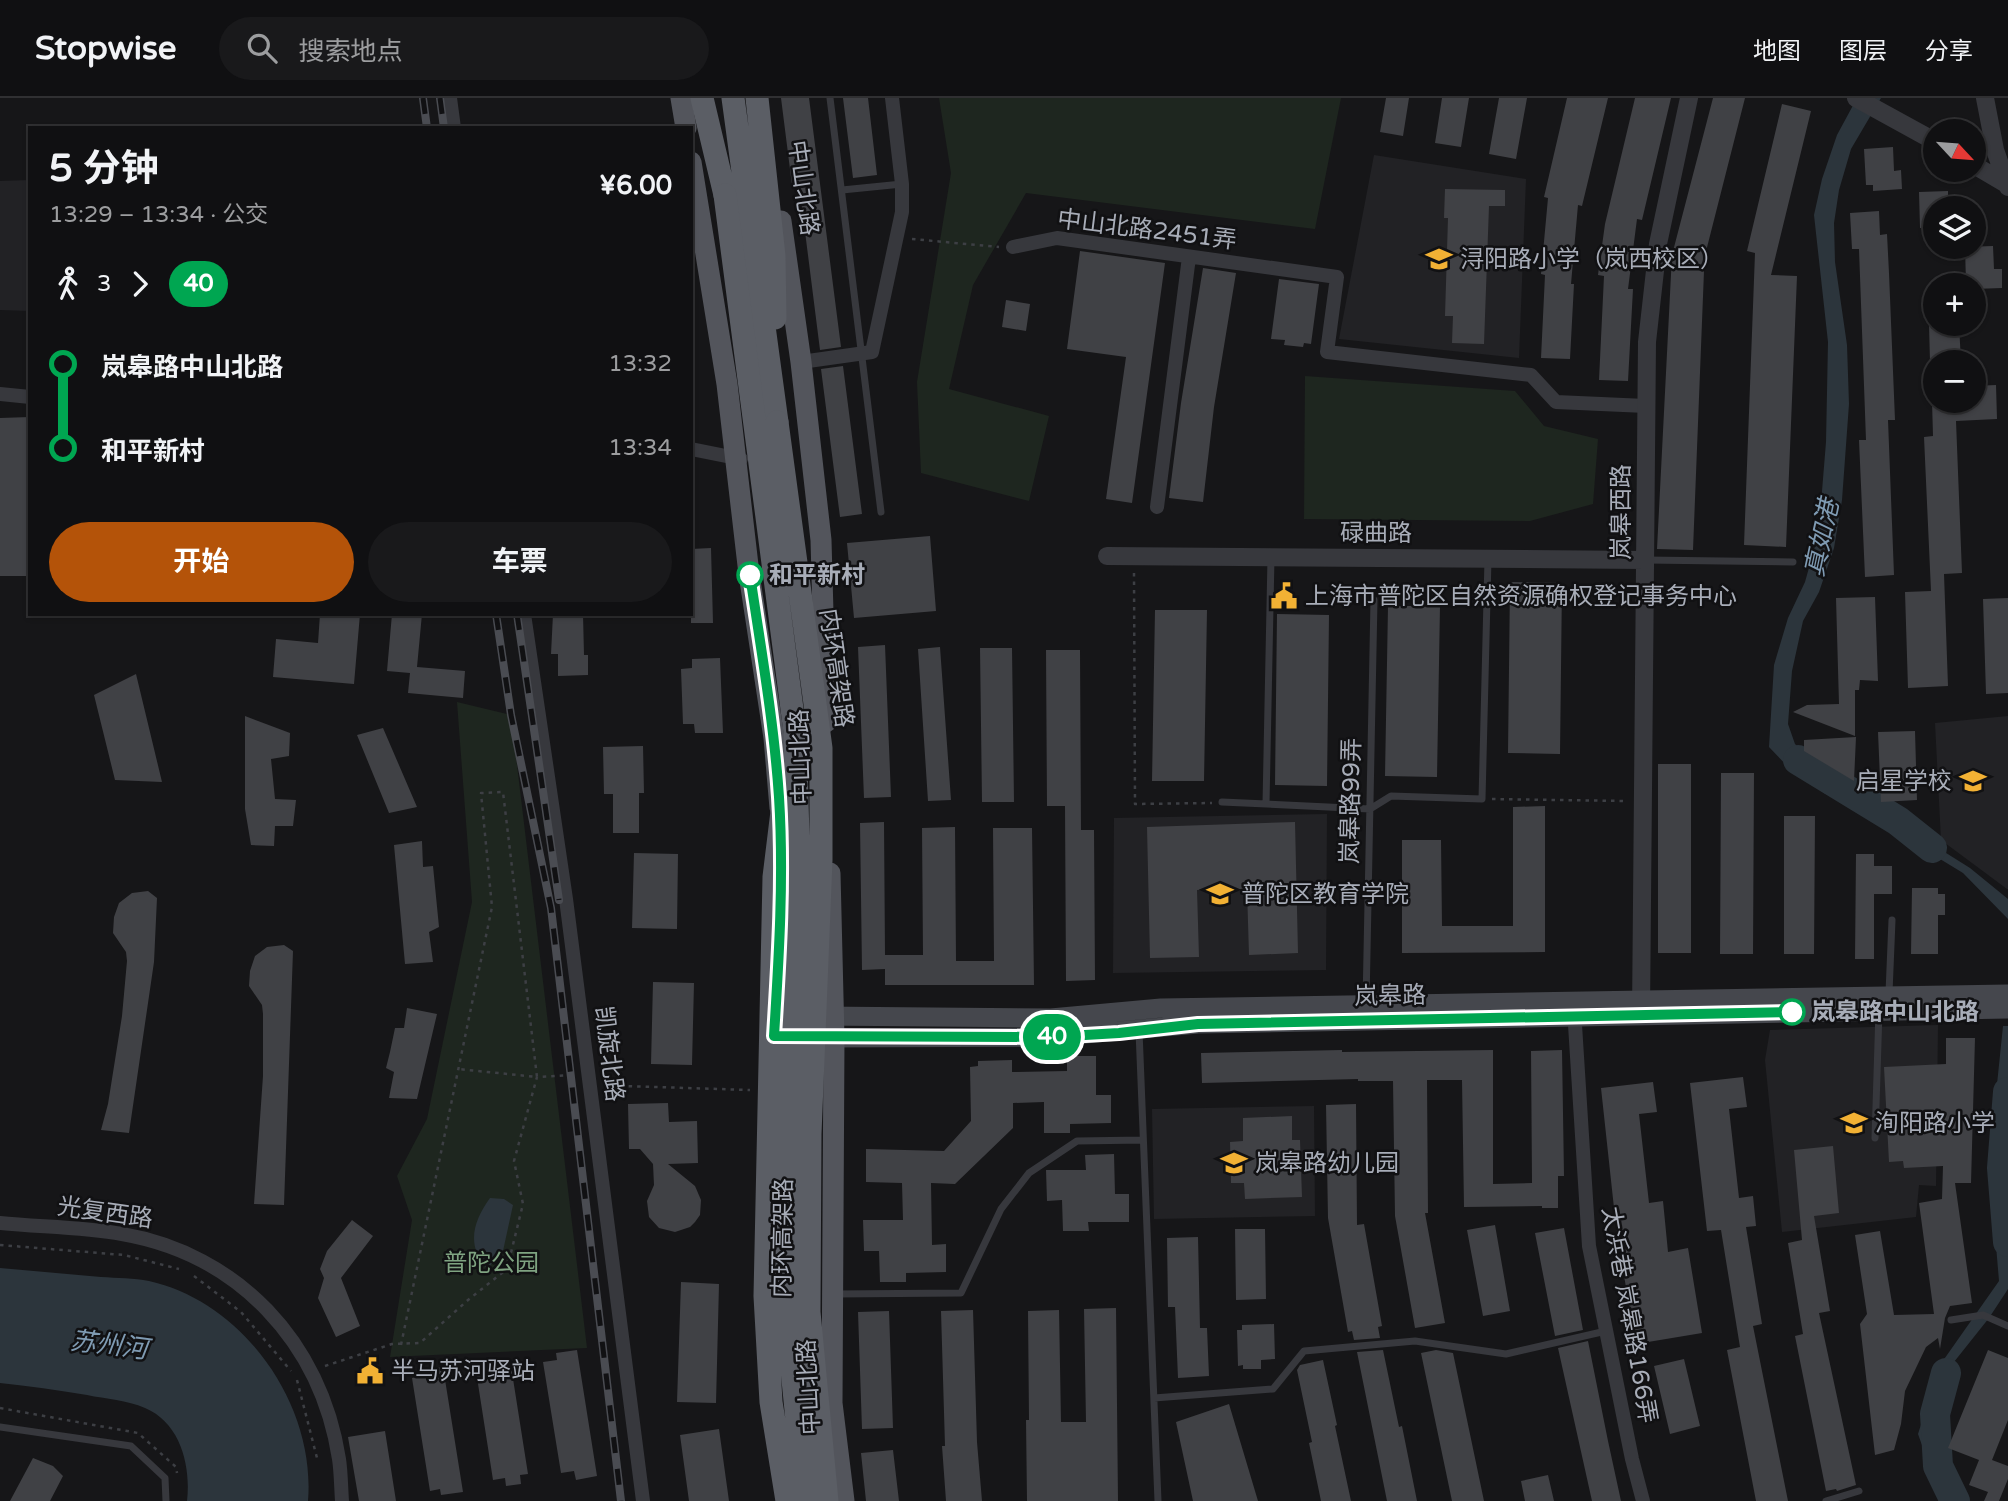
<!DOCTYPE html>
<html lang="zh">
<head>
<meta charset="utf-8">
<style>
  :root { --surface:#101012; --page:#19191b; --text:#f1f3f6; --muted:#9c9d9f; --line:#303032; --accent:#b45309 }
  body { margin:0; font-family:"Varela Round","Noto Sans SC",sans-serif; background:var(--page); color:var(--text); height:100vh; display:flex; flex-direction:column; font-size:26px; white-space:nowrap }
  * { box-sizing:border-box; margin:0 }
  p { font-size:23px; color:var(--muted) }
  .icon { flex:none; width:38px; height:38px; fill:none; stroke:currentColor; stroke-width:2; stroke-linecap:round; stroke-linejoin:round }
  .map { position:relative; flex:1; overflow:hidden }
  .sheet { position:absolute; left:28px; top:28px; width:665px; height:490px; display:flex; flex-direction:column; background:var(--surface); border-radius:0px; box-shadow:0 2px 5px #0004,0 0 0 2px var(--line) }
  .sheet>* { flex:none }
  .badge { padding:0 14px; border-radius:23px; font-size:24px; line-height:46px }
  .needle { width:46px; rotate:116deg }
  .buttons { position:absolute; left:1923px; top:21px; display:grid; gap:14px }
  .buttons a { display:grid; place-items:center; width:63px; height:63px; border-radius:50%; background:var(--surface); box-shadow:0 2px 5px #0004,0 0 0 2px var(--line); font-size:35px }
  .map>.badge { position:absolute; translate:-50% -50%; box-shadow:0 0 0 4px #fff }
  .legs { display:flex; align-items:center; gap:10px; height:77px; padding:0 21px; font-size:23px }
  .legs p { margin-inline-start:auto }
  .summary { display:flex; align-items:center; justify-content:space-between; height:119px; padding:0 21px }
  h1 { font-size:38px; font-weight:700; line-height:52px }
  .action { display:flex; gap:14px; margin-top:auto; padding:14px 21px }
  .action a { flex:1; height:80px; border-radius:42px; background:var(--accent); color:#fff; font-size:28px; font-weight:700; line-height:80px; text-align:center }
  .action a+a { background:var(--page); color:var(--text) }
  ul { padding:0 21px; list-style:none }
  li { display:flex; align-items:center; gap:24px; height:84px; font-size:26px }
  li i { display:grid; place-items:center; width:10px; height:100%; margin:0 9px; background:currentColor }
  li i::after { content:''; width:18px; height:18px; margin:-9px; border:5px solid; border-radius:50%; background:var(--surface) }
  li p { margin-inline-start:auto }
  li:first-child i { background:linear-gradient(#0000 50%,currentColor 0) }
  li:last-child i { background:linear-gradient(currentColor 50%,#0000 0) }
  header { display:flex; align-items:center; gap:42px; box-sizing:border-box; height:98px; padding:0 35px; background:var(--surface); border-bottom:2px solid var(--line) }
  header strong { font-size:33px }
  nav { display:flex; gap:38px; margin-inline-start:auto; font-size:24px }
  .search { width:490px; height:63px; background:var(--page); display:flex; align-items:center; gap:18px; box-sizing:border-box; padding:0 24px; border-radius:38px; color:var(--muted); font-size:26px }
  .map>svg:first-child { display:block }
  .built { fill:#222225 }
  .green { fill:#1e261f }
  .water { fill:#2c353c }
  .lines { fill:none; stroke-linecap:round; stroke-linejoin:round }
  .river { stroke:#2c353c; stroke-width:30 }
  .building { fill:#404145 }
  .path { stroke:#3d3f44; stroke-width:2.5; stroke-dasharray:3.5 5; stroke-linecap:butt }
  .service { stroke:#37383d; stroke-width:7 }
  .minor { stroke:#37383d; stroke-width:14 }
  .tertiary { stroke:#37383d; stroke-width:18 }
  .secondary { stroke:#45474d; stroke-width:19 }
  .primary { stroke:#53555c; stroke-width:21 }
  .trunk { stroke:#5b5e65; stroke-width:23 }
  .rail-casing { stroke:#4a4c52; stroke-width:8 }
  .rail { stroke:#111113; stroke-width:5; stroke-dasharray:16; stroke-linecap:butt }
  .trunk-bridge { stroke:#5b5e65; stroke-width:23 }
  .line-1-casing { stroke:#fff; stroke-width:16 }
  .line-1 { stroke:#00a651; stroke-width:10 }
  .stop-1-dot { fill:#fff; stroke:#00a651; stroke-width:3.5 }
  .labels { text-anchor:middle; dominant-baseline:central; stroke-width:5; stroke-linejoin:round; paint-order:stroke }
  .street-label { font-size:24px; fill:#a8adb8; stroke:#111113 }
  .poi-label { font-size:24px; fill:#a8adb8; stroke:#111113; text-anchor:start }
  .stop-label { font-size:24px; font-weight:bold; fill:#a8adb8; stroke:#111113; text-anchor:start }
  .park-label { font-size:24px; fill:#7fa381; stroke:#111113 }
  .water-label { font-size:26px; font-style:italic; fill:#7f9bb3; stroke:#111113 }
</style>
</head>
<body>
<header>
<strong>Stopwise</strong>
<div class="search"><svg class="icon" aria-label="search" viewBox="0 0 24 24"><circle cx="10" cy="10" r="6"/><path d="M15 15l6 6"/></svg>搜索地点</div>
<nav><a>地图</a><a>图层</a><a>分享</a></nav>
</header>
<div class="map">
<svg width="2008" height="1403" viewBox="0 0 2008 1403">
  <rect width="100%" height="100%" fill="#161618"/>
  <path class="built" d="M1374,57L1526,81L1519,260L1339,241Z
    M30,82V213L0,212V83Z
    M2008,618V791H2007L1941,742L1935,625Z
    M1327,716L1326,872L1113,875L1114,720Z
    M1938,927L1936,1088L1919,1087L1916,1119L1782,1134L1765,962L1770,932Z
    M1314,1008L1315,1118L1154,1121L1152,1011Z"/>
  <path class="green" d="M939,0H1341L1315,131L1026,95L973,187L949,291L1049,318L1029,403L921,375L917,284L951,75Z
    M1305,278L1515,293L1544,328L1598,341L1593,406L1530,423L1304,421Z
    M457,604L511,617L587,1250L390,1259L412,1122L397,1078L427,1021L472,804Z"/>
  <path class="water" d="M1857,0H1881L1851,51L1839,92L1834,125L1835,164L1847,247L1849,306L1842,402L1834,450L1819,494L1803,523L1792,573L1788,626L1795,646L1833,684L1970,770L2008,801V821L1963,775L1881,725L1824,695L1791,672L1769,649L1774,567L1788,520L1805,484L1817,441L1822,393L1826,344L1828,244L1814,117L1822,81L1837,37Z
    M2003,928H2008V1037L2002,1070L2008,1144V1191L1989,1220L1950,1269L1929,1335L1955,1403H1942L1918,1336L1940,1267L1999,1183L1989,1064Z
    M490,1100L504,1101L513,1107L503,1153L487,1171C466,1147 473,1124 490,1100Z
    M0,1170C34,1173 67,1176 101,1179C117,1180 134,1180 149,1183C244,1204 316,1307 308,1403H187C191,1369 181,1325 145,1310C127,1302 106,1301 87,1297C57,1292 29,1288 0,1285Z"/>
  <g class="lines">
    <path class="river" d="M1798,662L1898,723L1932,750
      M2008,994L2002,1070L2008,1144
      M1946,1275L1935,1316L1938,1368L1955,1403"/>
  </g>
  <path class="building" d="M781,0H809L841,249L820,252L799,86L792,87Z
    M843,0H868L877,77L853,80Z
    M1386,0H1409L1403,38L1380,34Z
    M1442,0H1469L1461,49L1435,45Z
    M1499,0H1527L1516,61L1489,56Z
    M1567,0H1608L1582,108L1578,107L1571,186H1574L1570,261L1541,260L1545,177L1541,176L1548,100L1544,99Z
    M1635,0H1671L1642,122L1637,121L1628,191H1633L1628,283L1599,282L1604,178L1598,177L1605,126Z
    M1713,0H1745L1701,173H1704L1693,452L1657,451L1672,157Z
    M1782,6L1811,13L1771,177L1797,178L1786,449L1744,447L1755,155L1747,153Z
    M1893,49L1894,73L1901,72L1902,91L1873,93V87H1866L1864,51Z
    M1445,91L1505,92V108H1489L1484,246L1452,245L1453,218H1445L1448,120H1444Z
    M1948,93V110H1936V130H1920L1919,94Z
    M1879,113L1880,137L1887,136L1889,175L1895,322H1888L1894,477L1865,479L1859,342H1866L1859,151H1852L1850,115Z
    M1993,148L1994,171H2002V190L1974,191V185H1966L1965,149Z
    M1080,153L1165,165L1132,405L1106,401L1126,259L1067,251Z
    M1203,170L1236,175L1214,309L1203,404L1169,400L1181,305Z
    M1279,181L1319,186L1311,246L1304,245L1303,249L1284,247L1285,242L1271,241Z
    M1006,202L1030,206L1026,233L1002,229Z
    M1929,226H1959L1961,264H1930Z
    M843,268L862,416L840,419L821,271Z
    M1996,287L1997,321L1956,323L1962,475L1944,476L1948,588L1908,590L1905,494L1931,493L1924,339L1933,338L1932,303H1974V288Z
    M30,319V478H0V320Z
    M930,438L936,513L854,520L847,445Z
    M711,450L713,525H691V451Z
    M1510,484L1562,485L1560,656L1508,655Z
    M1875,499L1878,583L1860,582L1859,592H1855V638L1793,614L1807,607L1839,606L1836,500Z
    M2008,500V595L1986,596L1983,501Z
    M1388,508H1440L1437,679L1385,678Z
    M1155,512H1207L1204,683H1152Z
    M320,516H360L354,586L273,579L276,541L318,545Z
    M392,516H422L417,569L465,573L463,600L408,595L410,575L387,573Z
    M553,516H583L584,557H588V577L558,578V556H551Z
    M1277,516L1329,517L1327,688L1275,687Z
    M885,547L891,699L864,700L858,549Z
    M940,549L951,702L928,703L918,551Z
    M980,550H1012L1014,704H982Z
    M1046,552H1080L1081,732H1094L1095,882L1066,883L1065,708H1047Z
    M720,560L723,635H695L694,626H683L681,571L692,570V561Z
    M136,576L162,684L115,682L94,597Z
    M245,618L290,635L289,658L271,661L275,701L296,702L293,728H275L274,748L251,747L245,711Z
    M383,630L417,709L389,715L357,637Z
    M1915,633L1917,702L1881,704L1878,634Z
    M1856,639L1854,683L1804,653V642Z
    M643,648L644,695H639V735H613V696H604L603,649Z
    M1658,666H1691V855H1658Z
    M1721,675H1754L1753,856H1720Z
    M1545,708V854L1402,855V742H1441L1442,828H1513V709Z
    M1784,718H1815L1814,856H1784Z
    M884,724L885,857H923L922,730L955,729L956,863H994L993,730H1032L1034,887H885V871L862,872L860,725Z
    M1295,724L1298,855L1249,857L1247,791L1197,792L1199,859L1150,860L1147,729Z
    M422,743L423,769L433,768L439,829L429,834L433,864L405,866L394,747Z
    M634,755L678,756L677,831L632,830Z
    M1856,756H1874V768H1892V796H1874V861H1855Z
    M1912,790H1938V796H1945V817H1938V856H1911Z
    M148,793L157,800L154,864L129,1035L101,1032L108,1006L122,918L127,863L126,854L113,835L114,819L119,805L132,795Z
    M284,847L293,853L284,1107L254,1106L263,978V916L262,907L249,888L250,873L255,858L267,849Z
    M653,884L694,885L692,967L651,966Z
    M407,910L437,916L417,1001L389,1000L394,974L386,970L390,954L395,930H404Z
    M1946,940H1975L1971,1085H1955L1972,1205L1950,1208L1945,1220L1940,1251L1938,1240L1926,1249L1905,1293L1901,1326L1894,1352L1875,1357L1860,1226L1867,1216L1855,1137L1880,1133L1894,1217L1934,1216L1919,1105L1942,1101L1943,1068L1904,1070L1903,1063L1889,1064L1884,969L1946,966Z
    M1342,952V954L1493,952V1086L1532,1085L1531,953L1562,952L1564,1078H1558V1110H1542V1108L1464,1109L1462,982H1427L1428,1115H1425L1445,1225L1415,1230L1395,1118L1393,983H1358V981L1202,985L1201,955Z
    M1067,958H1096V997H1111V1025L1070,1026V1035H1044V1004L1013,1005V1030L955,1086L931,1085L932,1147L946,1146V1174L906,1175V1184H880L879,1153H864L863,1122H903L902,1085L866,1084V1051L944,1053L971,1023L970,969L978,968V963L1012,962V974L1067,973Z
    M1743,979L1747,1009L1729,1011L1739,1100L1753,1098L1756,1128L1746,1129L1762,1226L1753,1228L1788,1403H1756L1727,1252L1740,1249L1721,1132L1707,1133L1690,985Z
    M1653,984L1657,1014L1639,1016L1649,1105L1663,1103L1668,1154L1688,1150L1702,1235L1636,1246L1617,1138L1615,1120L1620,1119L1619,1110H1614L1601,990Z
    M668,1005L669,1024L697,1023L698,1065L668,1066L695,1088L701,1102L700,1117L695,1124L690,1129L675,1134L659,1130L649,1119L647,1103L654,1087L653,1066L640,1051H629L628,1006Z
    M1356,1006L1357,1127L1364,1126L1382,1228L1378,1229L1380,1240L1354,1242L1352,1233L1348,1234L1328,1120L1326,1007Z
    M1292,1018V1042H1300L1302,1099L1245,1101L1244,1085H1231L1230,1044L1243,1043V1020Z
    M1833,1048L1839,1115L1814,1118L1830,1213L1819,1215L1856,1387L1837,1393L1836,1391L1826,1393L1795,1238L1803,1236L1788,1145L1802,1142L1794,1052Z
    M1114,1056L1115,1096H1129V1124H1088L1089,1133H1063L1062,1102L1047,1103L1046,1072H1086L1085,1057Z
    M352,1122L373,1138L341,1180L360,1228L336,1239L318,1200L324,1180L320,1171L327,1153Z
    M1495,1127L1510,1213L1483,1218L1467,1132Z
    M1564,1130L1583,1232L1555,1238L1535,1135Z
    M1235,1131H1265L1266,1201L1236,1202Z
    M1198,1139L1200,1230H1207L1209,1278L1178,1280L1175,1209H1168L1167,1140Z
    M681,1184L719,1186L716,1305L677,1304Z
    M1116,1210L1118,1403H1027L1026,1322H1029L1028,1213L1059,1212L1061,1324H1086L1084,1211Z
    M973,1212L977,1344L982,1403H946L942,1348H945L941,1213Z
    M889,1213L893,1330L862,1331L858,1214Z
    M1274,1226L1275,1261L1261,1262V1271H1243V1267L1238,1268L1237,1232H1242V1227Z
    M1588,1243L1608,1343L1621,1403H1592L1558,1250Z
    M577,1252L597,1378L576,1382L574,1373L561,1375L543,1264L557,1262L556,1255Z
    M1383,1252L1399,1329L1402,1328L1417,1403H1387L1357,1254Z
    M1436,1252L1453,1255L1484,1403H1452L1421,1255Z
    M1988,1252L2008,1260V1322L1992,1362L2008,1368V1381L1999,1403H1984L1988,1394L1969,1387L1979,1362L1948,1350Z
    M503,1260L504,1269L511,1268L528,1376L520,1377L521,1386L506,1388L505,1380L493,1382L476,1273L490,1271L488,1262Z
    M1684,1261L1700,1328L1670,1336L1654,1268Z
    M1323,1262L1337,1327L1335,1328L1351,1403H1321L1309,1345L1312,1344L1297,1272L1300,1267Z
    M443,1269L463,1394L441,1397L440,1391L430,1393L412,1280L424,1278L423,1272Z
    M1229,1306L1258,1403H1193L1176,1324Z
    M719,1331L729,1403H689L680,1337Z
    M385,1333L396,1403H359L348,1339Z
    M893,1352L899,1403H866L861,1355Z
    M33,1360L53,1368L63,1378L50,1403H10Z
    M1548,1377L1554,1403H1525L1521,1383Z"/>
  <g class="lines">
    <path class="path" d="M912,141L999,149
      M1134,475L1135,706L1212,705
      M1492,701L1626,703
      M604,982L624,988L750,992
      M0,1147L124,1157L179,1171
      M194,1178L241,1214L291,1273
      M401,1247L492,809L481,695L503,694L537,979L458,971
      M325,1268L392,1246L420,1245L468,1202L507,1171L523,1106L514,1063L537,979L574,977
      M297,1282L317,1360
      M0,1310L138,1335L176,1369L177,1375"/>
    <path class="service" d="M830,0L881,414
      M842,92L902,86
      M1646,462L1793,464
      M1222,704L1370,711L1391,698L1482,701L1488,461
      M1266,706L1271,459
      M1889,895L1892,822
      M1366,905L1374,502
      M1139,933L1158,1403
      M1875,1040L1879,913
      M836,1196L961,1195L1001,1111L1029,1075L1077,1043L1143,1042
      M1951,1222L1983,1217L2008,1228
      M1154,1300L1273,1291L1304,1253L1415,1243L1506,1256L1606,1233
      M0,1329L131,1348L165,1380L166,1403
      M1826,1403L1859,1393"/>
    <path class="minor" d="M450,0L454,30
      M1013,149L1057,140L1337,179L1327,254L1531,277L1556,304L1646,308
      M801,264L872,254L902,114V86L892,0
      M0,296L30,299
      M691,351L741,361
      M1157,409L1189,159
      M524,516L566,801L643,1403
      M1574,911L1589,1148L1632,1361L1643,1403
      M0,1125C40,1129 82,1129 122,1136C238,1156 321,1244 339,1361C341,1374 341,1389 342,1403"/>
    <path class="tertiary" d="M1856,0L1936,44
      M1985,0L1995,52L2008,89
      M1974,67L2008,87
      M1107,458L1645,462
      M1641,916L1647,244L1658,146L1689,0"/>
    <path class="secondary" d="M820,918L1051,920L1161,910L2008,896
      M820,940L1051,939L1198,926L2008,911"/>
    <path class="primary" d="M681,0L686,30
      M691,64L727,286L749,476L774,640L780,710
      M781,123L801,264L821,442L826,624
      M830,775L834,940L832,1305L844,1403"/>
    <path class="trunk" d="M702,0L725,97
      M733,0L777,324
      M757,0L774,158L775,220"/>
    <g class="rail-casing">
      <path id="rail" d="M423,0L427,30
        M440,0L444,30
        M496,516L511,617L551,810L621,1403
        M517,516L559,802"/>
    </g>
    <use href="#rail" class="rail"/>
    <path class="trunk-bridge" d="M725,97L795,634L799,773L789,1047L787,1221L805,1403
      M777,324L821,650V762L810,1036L809,1214L827,1403
      M785,689L774,779L765,1198L771,1304L787,1403"/>
  </g>
  <g class="lines">
    <g class="line-1-casing">
      <path id="line-1" d="M750,477C761,551 774,625 779,699C784,778 779,859 774,938L1051,939L1119,935L1198,926L1792,914"/>
    </g>
    <use href="#line-1" class="line-1"/>
  </g>
  <defs>
    <g id="school-bare" transform="scale(2.1)"><path d="M0-5L7-2L0 1L-7-2ZM-4 1L0 2.5L4 1V4Q0 6-4 4Z" fill="#f2b134" stroke="#111113" stroke-width="2.5" paint-order="stroke"/></g>
    <g id="civic-bare" transform="scale(2.1)"><path d="M-.6-6.5H3V-4.5H.6V-3L4-1V1h2V6H-6V1h2V-1L-.6-3ZM-1.2 2.5V6h2.4V2.5Z" fill="#f2b134" stroke="#111113" stroke-width="2.5" paint-order="stroke"/></g>
  </defs>
  <g fill-rule="evenodd">
    <use href="#school-bare" x="1439" y="161"/>
    <use href="#civic-bare" x="1284" y="498"/>
    <use href="#school-bare" x="1973" y="683"/>
    <use href="#school-bare" x="1220" y="796"/>
    <use href="#school-bare" x="1854" y="1025"/>
    <use href="#school-bare" x="1234" y="1065"/>
    <use href="#civic-bare" x="370" y="1273"/>
  </g>
  <g class="stop-1-dot">
    <circle cx="750" cy="477" r="12"/>
    <circle cx="1792" cy="914" r="12"/>
  </g>
  <g class="labels">
    <g class="street-label">
      <text transform="translate(803 90) rotate(82)">中山北路</text>
      <text transform="translate(1147 132) rotate(7)">中山北路2451弄</text>
      <text transform="translate(1621 414) rotate(-90)">岚皋西路</text>
      <text x="1376" y="435">碌曲路</text>
      <text transform="translate(836 570) rotate(82)">内环高架路</text>
      <text transform="translate(801 659) rotate(-92)">中山北路</text>
      <text transform="translate(1351 703) rotate(-89)">岚皋路99弄</text>
      <text transform="translate(1390 898) rotate(-1)">岚皋路</text>
      <text transform="translate(609 956) rotate(83)">凯旋北路</text>
      <text transform="translate(105 1115) rotate(8)">光复西路</text>
      <text transform="translate(783 1140) rotate(-89)">内环高架路</text>
      <text transform="translate(1629 1217) rotate(80)">太浜巷 岚皋路166弄</text>
      <text transform="translate(809 1289) rotate(-93)">中山北路</text>
    </g>
    <g class="poi-label">
      <text x="1460" y="161">浔阳路小学（岚西校区）</text>
      <text x="1305" y="498">上海市普陀区自然资源确权登记事务中心</text>
      <text x="1952" y="683" text-anchor="end">启星学校</text>
      <text x="1241" y="796">普陀区教育学院</text>
      <text x="1875" y="1025">洵阳路小学</text>
      <text x="1255" y="1065">岚皋路幼儿园</text>
      <text x="391" y="1273">半马苏河驿站</text>
    </g>
    <g class="stop-label">
      <text x="769" y="477">和平新村</text>
      <text x="1811" y="914">岚皋路中山北路</text>
    </g>
    <g class="park-label">
      <text x="491" y="1165">普陀公园</text>
    </g>
    <g class="water-label">
      <text transform="translate(1822 440) rotate(-78)">真如港</text>
      <text transform="translate(109 1247) rotate(7)">苏州河</text>
    </g>
  </g>
</svg>
<div class="buttons">
<a><svg class="needle" viewBox="-14 -14 28 28"><path d="M0-13l5 13h-10z" fill="#e53935"/><path d="M0 13l5-13h-10z" fill="#9c9d9f"/></svg></a>
<a><svg class="icon" aria-label="layers" viewBox="0 0 24 24"><path d="M12 4l9 5-9 5-9-5zM3 14l9 5 9-5"/></svg></a>
<a>+</a>
<a>−</a>
</div>
<b class="badge" style="left:1052px;top:939px;background:#00a651;color:#fff">40</b>
<section class="sheet">
<div class="summary"><div><h1>5 分钟</h1><p>13:29 – 13:34 · 公交</p></div><b>¥6.00</b></div>
<div class="legs"><svg class="icon" aria-label="walk" viewBox="0 0 24 24"><circle cx="13" cy="4" r="2"/><path d="M13 8l-2 6 4 7M11 14l-3 7M7 12l3-4h3l4 4"/></svg>3<svg class="icon" aria-label="forward" viewBox="0 0 24 24"><path d="M9 5l7 7-7 7"/></svg><b class="badge" style="background:#00a651;color:#fff">40</b></div>
<ul>
<li><i style="color:#00a651"></i><b>岚皋路中山北路</b><p>13:32</p></li>
<li><i style="color:#00a651"></i><b>和平新村</b><p>13:34</p></li>
</ul>
<div class="action"><a>开始</a><a>车票</a></div>
</section>
</div>
</body>
</html>
